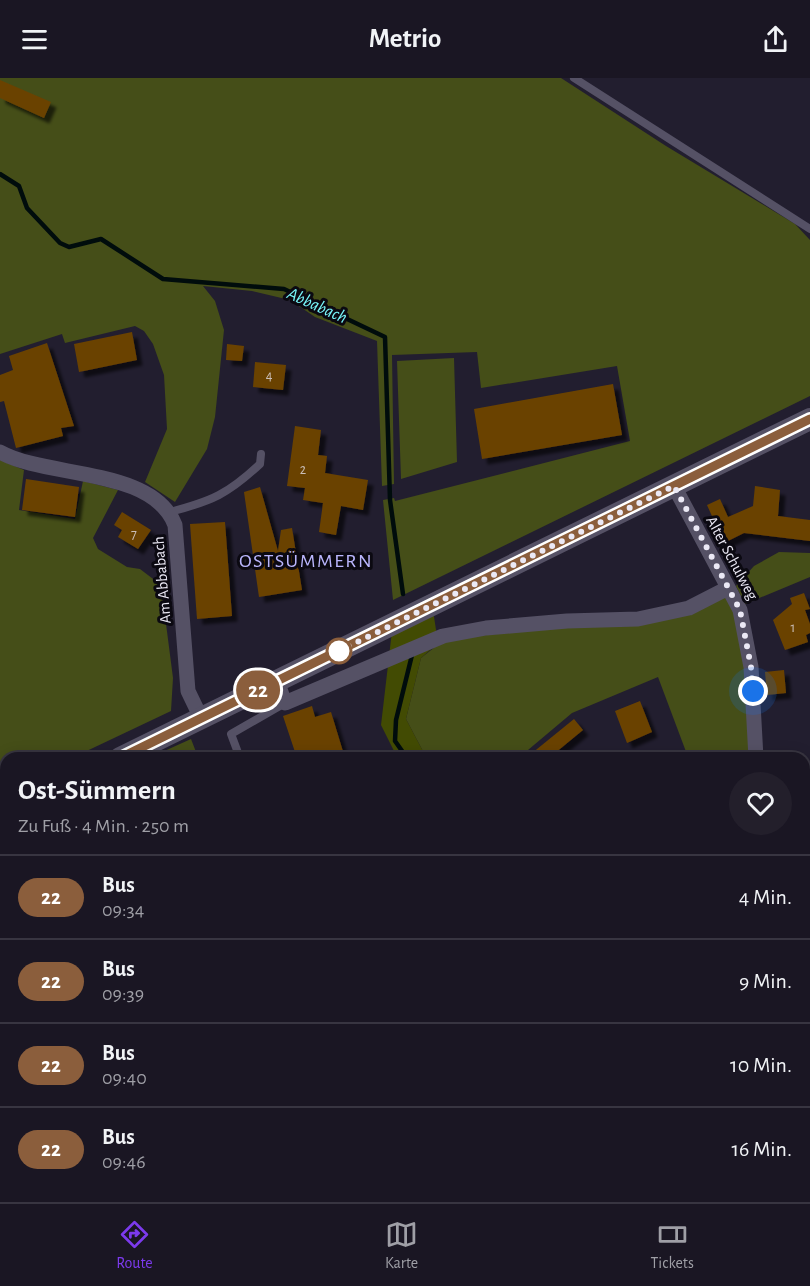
<!DOCTYPE html>
<html lang="de">
<head>
<meta charset="utf-8">
<style>
  :root { --surface:#1a1623; --page:#231f2b; --text:#f1f3f6; --muted:#9f9fa6; --line:#383541; --accent:#7c3aed }
  body { margin:0; font-family:"Alegreya Sans",sans-serif; background:var(--page); color:var(--text); height:100vh; display:flex; flex-direction:column; font-size:22px; white-space:nowrap }
  * { box-sizing:border-box; margin:0 }
  p { font-size:20px; color:var(--muted) }
  .icon { flex:none; width:33px; height:33px; fill:none; stroke:currentColor; stroke-width:2; stroke-linecap:round; stroke-linejoin:round }
  .map { position:relative; flex:1; overflow:hidden }
  .drawer { position:absolute; left:0px; top:674px; width:810px; height:452px; display:flex; flex-direction:column; background:var(--surface); border-radius:18px 18px 0 0; box-shadow:0 3px 15px #0003,0 0 0 2px var(--line) }
  .drawer>* { flex:none }
  .badge { padding:0 12px; border-radius:20px; font-size:21px; line-height:39px }
  .you { position:absolute; width:30px; height:30px; margin:-15px; border:4px solid #fff; border-radius:50%; background:#1a73e8; box-shadow:0 0 0 9px #1a73e833 }
  .map>.badge { position:absolute; translate:-50% -50%; box-shadow:0 0 0 3px #fff }
  .round { display:grid; place-items:center; flex:none; width:63px; height:63px; border-radius:32px; background:var(--page) }
  .summary { display:flex; align-items:center; justify-content:space-between; height:102px; padding:0 18px }
  h1 { font-size:28px; font-weight:600; line-height:45px }
  ul { padding:0; list-style:none }
  li { display:flex; align-items:center; gap:18px; height:84px; padding:0 18px; border-top:2px solid var(--line) }
  li div { flex:1 }
  li b { display:block; font-size:22px }
  li em { font-style:normal }
  li .badge { min-width:66px; font-weight:700; text-align:center }
  header { display:flex; justify-content:space-between; align-items:center; height:78px; padding:0 18px; background:var(--surface); font-size:27px; font-weight:600 }
  .tabs { display:flex; justify-content:space-around; align-items:center; height:84px; border-top:2px solid var(--line); background:var(--surface); font-size:16px; color:var(--muted) }
  .tabs a { display:grid; justify-items:center; gap:3px }
  .tabs .selected { color:var(--accent) }
  .map>svg:first-child { display:block }
  .green { fill:#454e18 }
  .forest { fill:#424b03 }
  .lines { fill:none; stroke-linecap:round; stroke-linejoin:round }
  .stream { stroke:#000c0c; stroke-width:4.5 }
  .building { fill:#6a4201; filter:url(#shadow) }
  .service { stroke:#555165; stroke-width:8 }
  .minor { stroke:#555165; stroke-width:15 }
  .secondary { stroke:#555165; stroke-width:22 }
  .line-casing { stroke:#fff; stroke-width:14 }
  .line { stroke:#8b5e3c; stroke-width:9 }
  .walk { stroke:#ebe9f5; stroke-width:6; stroke-dasharray:0 10.8 }
  .stop-dot { fill:#fff; stroke:#8b5e3c; stroke-width:3 }
  .labels { text-anchor:middle; dominant-baseline:central; stroke-width:6; stroke-linejoin:round; paint-order:stroke }
  .number-label { font-size:14px; fill:#cbbfb8 }
  .street-label { font-size:16px; fill:#ebe9f5; stroke:#0b0911 }
  .water-label { font-size:18px; font-style:italic; fill:#78f7fa; stroke:#0b0911 }
  .quarter-label { font-size:20px; letter-spacing:1.5px; fill:#bab6fd; stroke:#0b0911 }
</style>
</head>
<body>
<header><svg class="icon" aria-label="menu" viewBox="0 0 24 24"><path d="M4 6h16M4 12h16M4 18h16"/></svg>Metrio<svg class="icon" aria-label="share" viewBox="0 0 24 24"><path d="M12 15V3M7 8l5-5 5 5M5 13v7h14v-7"/></svg></header>
<div class="map">
<svg width="810" height="1124" viewBox="0 0 810 1124">
  <defs>
    <filter id="shadow"><feDropShadow dx="5.5" dy="5.5" stdDeviation="1.5" flood-color="#0009"/></filter>
  </defs>
  <rect width="100%" height="100%" fill="#221e2f"/>
  <path class="green" d="M0,0H561L666,68L795,146L810,162V318L393,522L383,422L394,420L395,423L630,363L617,288L481,310L477,274L392,277L394,406L382,408L377,263L315,239L290,222L252,213L203,208L215,223L224,252L215,339L207,371L175,424L145,404L167,351L164,297L153,266L144,253L135,248L65,265L62,256L0,276Z
    M454,280L457,384L401,401L397,283Z
    M0,382L24,392L19,432L75,441L83,403L118,412L93,460L98,471L127,489L140,491L161,507L173,600L171,633L74,679L6,680V712L0,715Z
    M779,474L810,475V499L745,526L736,508L754,488Z
    M727,517C752,566 749,625 751,679H688L658,599L572,635L528,672L534,679H426L406,641L421,580L445,561L570,549Z
    M191,661L198,679H151Z
    M810,819V885L804,864V822Z
    M6,879V1003L0,1004V881Z
    M115,1119H518L515,1124H116Z
    M547,1119H612L613,1124H544Z"/>
  <path class="forest" d="M433,532L438,565L421,580L406,641L426,679H397L381,647L392,553Z"/>
  <g class="lines">
    <path class="stream" d="M0,96L19,108L27,130L60,165L69,169L101,161L163,201L284,211L385,259L390,422L403,516
      M407,680L395,663L396,642L412,577
      M534,1124L537,1119"/>
  </g>
  <path class="building" d="M0,2L51,24L44,40L0,20Z
    M132,254L137,282L79,294L74,266Z
    M47,265L74,348L61,350L63,358L16,370L4,323L0,324V297L13,292L9,278Z
    M227,266L244,268L242,283L226,282Z
    M255,284L286,287L283,312L253,309Z
    M613,306L622,357L482,381L474,331Z
    M295,348L321,352L318,377L327,378L325,395L368,402L363,432L341,428L336,457L319,454L323,425L303,422L305,410L287,408Z
    M26,401L79,409L75,439L22,432Z
    M755,408L780,412L778,438L810,442V463L744,455L724,465L707,427L720,421L728,439L753,428Z
    M260,409L278,473L281,452L292,450L302,512L259,519L244,414Z
    M122,434L151,452L138,471L118,459L122,452L114,447Z
    M225,444L232,538L197,541L190,446Z
    M804,515L810,531L805,532L810,546V555L806,557L808,564L785,572L773,542L792,526L790,520Z
    M784,592L786,615L767,617L765,594Z
    M640,623L652,654L627,665L615,633Z
    M312,628L315,639L331,634L345,680H297L283,638Z
    M574,641L583,652L549,680H526Z"/>
  <g class="lines">
    <path class="service" d="M574,0L810,151
      M170,434C212,423 228,416 260,386L261,376
      M240,680L231,656L285,625
      M0,860L6,858"/>
    <path class="minor" d="M0,374C46,400 153,389 175,447L188,613L201,640
      M674,408L740,532L751,589L756,680
      M277,603L285,625L443,558L486,550L567,543L638,541L689,530L728,510
      M804,913L810,932"/>
    <path class="secondary" d="M120,680L810,341
      M0,738L6,735"/>
  </g>
  <g class="lines">
    <g class="line-casing">
      <path id="line" d="M120,680L810,341"/>
    </g>
    <use href="#line" class="line"/>
    <path class="walk" d="M339,573L674,408L740,532L751,589L753,613"/>
  </g>
  <circle class="stop-dot" cx="339" cy="573" r="12"/>
  <g class="labels">
    <g class="number-label">
      <text x="269" y="298">4</text>
      <text x="303" y="392">2</text>
      <text x="134" y="456">7</text>
      <text x="793" y="550">1</text>
    </g>
    <g class="street-label">
      <text transform="translate(732 480) rotate(62)">Alter Schulweg</text>
      <text transform="translate(162 502) rotate(-95)">Am Abbabach</text>
    </g>
    <g class="water-label">
      <text transform="translate(317 228) rotate(24)">Abbabach</text>
    </g>
    <g class="quarter-label">
      <text x="306" y="483">OSTSÜMMERN</text>
    </g>
  </g>
</svg>
<div class="you" style="left:753px;top:613px"></div>
<b class="badge" style="left:258px;top:612px;background:#8b5e3c;color:#fff">22</b>
<section class="drawer">
<div class="summary"><div><h1>Ost-Sümmern</h1><p>Zu Fuß · 4 Min. · 250 m</p></div><a class="round"><svg class="icon" aria-label="heart" viewBox="0 0 24 24"><path d="M12 20l-8-8c-3-5 5-10 8-4 3-6 11-1 8 4z"/></svg></a></div>
<ul>
<li><span class="badge" style="background:#8b5e3c;color:#fff">22</span><div><b>Bus</b><p>09:34</p></div><em>4 Min.</em></li>
<li><span class="badge" style="background:#8b5e3c;color:#fff">22</span><div><b>Bus</b><p>09:39</p></div><em>9 Min.</em></li>
<li><span class="badge" style="background:#8b5e3c;color:#fff">22</span><div><b>Bus</b><p>09:40</p></div><em>10 Min.</em></li>
<li><span class="badge" style="background:#8b5e3c;color:#fff">22</span><div><b>Bus</b><p>09:46</p></div><em>16 Min.</em></li>
</ul>
</section>
</div>
<nav class="tabs">
<a class="selected"><svg class="icon" aria-label="directions" viewBox="0 0 24 24"><path d="M12 3l9 9-9 9-9-9zM9 14v-3h6M13 9l2 2-2 2"/></svg>Route</a>
<a><svg class="icon" aria-label="map" viewBox="0 0 24 24"><path d="M3 6l6-2 6 2 6-2v14l-6 2-6-2-6 2zM9 4v14M15 6v14"/></svg>Karte</a>
<a><svg class="icon" aria-label="tickets" viewBox="0 0 24 24"><path d="M3 7h18v10H3zM15 7v10"/></svg>Tickets</a>
</nav>
</body>
</html>
